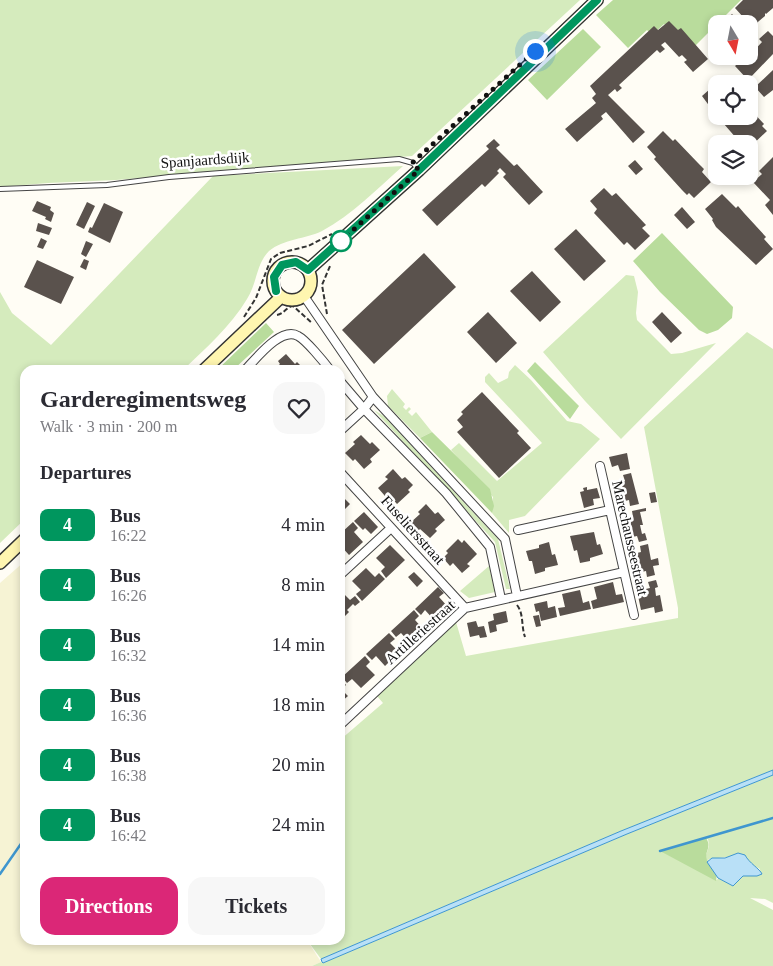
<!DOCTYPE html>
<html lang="en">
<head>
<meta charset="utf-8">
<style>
  :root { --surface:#fff; --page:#f7f7f7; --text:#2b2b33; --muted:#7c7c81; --accent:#db2777 }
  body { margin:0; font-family:"Times New Roman",serif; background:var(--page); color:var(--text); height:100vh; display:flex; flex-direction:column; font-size:19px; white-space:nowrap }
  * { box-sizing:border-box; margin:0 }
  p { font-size:16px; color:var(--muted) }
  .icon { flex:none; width:28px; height:28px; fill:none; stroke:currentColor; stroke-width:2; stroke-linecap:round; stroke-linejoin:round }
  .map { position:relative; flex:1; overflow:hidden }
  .sheet { position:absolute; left:20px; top:365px; width:325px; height:580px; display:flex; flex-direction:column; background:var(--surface); border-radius:15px; box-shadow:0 2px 8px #0003 }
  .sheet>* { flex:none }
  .badge { padding:0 10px; border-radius:8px; font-size:18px; line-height:32px }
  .needle { width:32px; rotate:170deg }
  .controls { position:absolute; left:708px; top:15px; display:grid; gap:10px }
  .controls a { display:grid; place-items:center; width:50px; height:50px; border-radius:10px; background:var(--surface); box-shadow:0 2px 8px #0003; font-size:25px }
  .you { position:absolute; width:25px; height:25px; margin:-12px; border:4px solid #fff; border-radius:50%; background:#1a73e8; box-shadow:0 0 0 8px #1a73e833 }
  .map>.badge { position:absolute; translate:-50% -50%; box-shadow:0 0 0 2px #fff }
  h2 { padding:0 20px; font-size:19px; line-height:45px }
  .round { display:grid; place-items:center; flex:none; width:52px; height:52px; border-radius:15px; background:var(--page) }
  .head { display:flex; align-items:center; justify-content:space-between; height:85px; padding:0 20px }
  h1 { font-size:24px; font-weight:800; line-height:38px }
  .action { display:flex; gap:10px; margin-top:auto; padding:10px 20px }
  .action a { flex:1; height:58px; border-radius:15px; background:var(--accent); color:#fff; font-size:20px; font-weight:800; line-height:58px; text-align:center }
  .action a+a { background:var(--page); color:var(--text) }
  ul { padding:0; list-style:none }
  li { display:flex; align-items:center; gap:15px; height:60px; padding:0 20px }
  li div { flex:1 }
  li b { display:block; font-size:19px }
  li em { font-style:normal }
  li .badge { min-width:55px; font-weight:700; text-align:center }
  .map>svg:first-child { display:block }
  .farmland { fill:#f6f3d4 }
  .green { fill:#d5ebbd; fill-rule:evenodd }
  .forest { fill:#b9dc9c }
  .water { fill:#b9e0f7; stroke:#3f96cf }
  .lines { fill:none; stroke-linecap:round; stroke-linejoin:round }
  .stream { stroke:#3f96cf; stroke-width:2.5 }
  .building { fill:#5a524d }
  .lane-casing { stroke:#444; stroke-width:6 }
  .street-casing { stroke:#444; stroke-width:10 }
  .secondary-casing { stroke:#333; stroke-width:14 }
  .path { stroke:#333; stroke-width:2; stroke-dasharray:5 2.5; stroke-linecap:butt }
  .lane { stroke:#fff; stroke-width:4 }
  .street { stroke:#fff; stroke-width:8 }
  .secondary { stroke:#fff6b0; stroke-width:11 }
  .line-casing { stroke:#fff; stroke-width:11 }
  .line { stroke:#00965e; stroke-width:8 }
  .walk { stroke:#111; stroke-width:5; stroke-dasharray:0 9 }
  .stop-dot { fill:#fff; stroke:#00965e; stroke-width:2.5 }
  .labels { text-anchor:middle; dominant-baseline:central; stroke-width:5; stroke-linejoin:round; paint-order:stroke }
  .street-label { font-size:15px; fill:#111; stroke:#fff }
</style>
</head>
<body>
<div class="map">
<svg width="773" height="966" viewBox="0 0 773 966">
  <rect width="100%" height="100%" fill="#fffdf5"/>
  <path class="farmland" d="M25,561V940H307L321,962L312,966H0V583Z"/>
  <path class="green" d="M0,0H580L412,156L116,180L48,183L0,187Z
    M403,166C378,188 352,215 322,231C306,239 283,239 269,251C256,264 257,284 247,299C231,326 205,349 183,370H25V519L0,543V292L12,313L51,345L213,176Z
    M626,275L634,276L638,292L636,313L637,320L671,354L682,353L716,343L621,439L585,401L543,352Z
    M747,332L773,349V770L621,831L321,959L307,940H340V740L383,703L377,696L456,622L466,656L678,618V608L644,427Z
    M515,365L531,380L567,421L581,424L600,439L525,516L509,520V533L492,513L493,497L451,450L459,443L497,481L542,443L485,382V377L489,373L498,383L508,378L509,372Z
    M392,389L405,404L403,407L406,410L409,407L411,409L408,412L412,416L416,412L432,432L420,438L388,406L387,396Z
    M374,410L384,416L498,539L510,589H506L495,542Z
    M489,566L495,592L469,598L460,591Z
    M773,775V903L765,899L750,898L773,910V966H312L321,962L323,963L627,834ZM708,839L709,846L705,858L707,862L709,859L745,855L750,864L760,869L757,876H743L733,886L718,878L717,880L661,851Z"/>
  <path class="forest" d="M613,0H741L690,51L664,24L652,35L647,30L628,48L596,15Z
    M583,29L601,47L547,100L528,80Z
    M662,233L733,307L732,318L718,330L707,334L699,330L660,292L633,261Z
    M266,323L274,332L233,370H217Z
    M535,362L579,406L570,419L527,371Z
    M432,432L490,489L494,506L492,513L420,438Z
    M706,838C715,852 695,852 717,874L716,881L660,851Z"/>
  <path class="water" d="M773,770V775L627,834L323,963L322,962L321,959L621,831Z
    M738,853L745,855C749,863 760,869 762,874L757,876H743L733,886L718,878L707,862L712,858H725Z"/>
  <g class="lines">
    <path class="stream" d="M660,851L773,818
      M0,874L25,838"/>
  </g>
  <path class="building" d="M743,0H773V8L766,14L765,13V16L752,27L735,8Z
    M732,14L741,24H733L728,18Z
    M669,21L678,30L681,28L708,59L693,72L684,62L687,60L682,55L679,57L665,42L661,45L665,49L660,53L657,50L619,85L622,88L617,92L615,89L608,95L645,132L633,143L606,112L601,116L603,119L577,142L565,129L596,103L592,98L596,94L590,86L654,26L658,30Z
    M768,31L773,36V54L748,80L735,66L744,57L749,56L762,42L759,39Z
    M773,70V90L764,97L755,87Z
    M719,81L722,84H716V115L702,96Z
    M749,108L764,124L762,126L767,131L749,148V144H746L740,137L737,139L717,116H749Z
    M663,131L673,141L675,139L698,163L704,169L702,172L711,182L694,198L689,193L687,195L682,190L654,159L656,157L647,147Z
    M494,139L500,145L496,148L514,166L517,164L543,192L529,205L503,177L506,174L500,168L497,171L499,173L485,187L482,184L437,226L422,210L489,149L486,146Z
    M773,157V215L765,205L770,200L753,182L762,174L759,171Z
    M635,160L643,169L636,175L628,166Z
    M604,188L612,196L616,193L646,225L642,228L650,236L635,250L627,242L624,245L594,213L597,209L590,201Z
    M722,194L736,208L738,206L744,213L766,237L764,239L773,249L756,265L716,227L712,220L713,219L705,209Z
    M37,201L51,207L50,210L54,213L51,222L45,219L46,217L32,211Z
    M87,202L95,206L84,229L76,225Z
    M104,203L123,212L110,243L88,232L90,227L92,228Z
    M682,207L695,222L687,229L674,215Z
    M38,223L52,228L49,235L36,231Z
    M576,229L606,261L584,281L554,249Z
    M41,238L47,241L43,249L37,247Z
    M86,241L93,244L86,257L81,254Z
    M424,253L456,287L374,364L342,330Z
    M84,259L89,261L86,270L80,267Z
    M37,260L74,277L61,304L24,287Z
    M532,271L561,302L540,322L510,291Z
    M488,312L517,343L496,363L467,332Z
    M662,312L682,333L671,343L652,322Z
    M286,354L295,364L297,362L305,370H273L280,364L278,361Z
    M482,392L519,431L517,433L531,448L499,478L457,432L463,427L457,420L463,414L461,412Z
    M361,435L370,444L372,442L380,450L370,459L372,462L364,469L355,459L353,461L345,453L355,444L353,442Z
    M627,453L630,469L620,471L618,465L612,467L609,457Z
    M393,469L402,479L405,477L413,485L408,490L410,492L397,504L388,494L385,496L378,488L388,479L385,477Z
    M631,473L639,504L630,506L629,500L617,503L612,484L625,481L623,475Z
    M587,487V490L597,488L600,498L593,499L594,505L584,508L580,492L584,491L583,488Z
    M655,492L657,502L651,503L649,493Z
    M341,495L350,504L344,510L340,506Z
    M426,504L435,514L438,512L445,520L435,529L437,531L430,538L420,529L418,531L410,523L420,514L418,512Z
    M646,508V511L640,512L643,525H640L642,534L645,533L647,540L639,542L637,536L628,538L624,519L633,517L632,511Z
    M364,512L378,527L371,534L365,528L363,530L354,521Z
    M353,522L358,528L354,532L363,542L349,555L340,545V539L343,535L341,533Z
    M594,532L597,545L600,544L603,554L590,558V561L580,563L577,550L574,551L570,536Z
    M458,539L462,543L464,540L477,554L467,564L470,566L462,573L453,563L450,566L443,558L448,553L446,551Z
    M549,542L552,555L555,554L558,565L545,568V571L535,574L532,561H529L526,551L539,548V545Z
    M648,544L651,560L658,558L659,565L653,566L655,575L647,577L646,571L633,574L629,555L641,552L640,546Z
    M390,545L405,560L386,578L381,571L385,567L376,558Z
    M366,568L375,577L379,573L385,579L362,601L356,594L361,590L352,581Z
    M414,572L423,581L417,587L408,577Z
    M656,580L658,587L655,588L656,596L660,595L663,611L655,613L654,607L641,610L637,591L650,588L648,582Z
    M613,582L616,595L622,594L624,602L593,609L591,601L597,599L594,587Z
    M438,587L444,593L439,597L448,607L434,620L425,610L421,615L415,609Z
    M580,590L583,603L589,601L591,609L560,616L558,608L565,607L562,594Z
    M341,591L350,600L355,596L360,602L355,606L353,604L347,610L349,612L340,621Z
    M547,601L548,608L555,606L557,617L541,621L539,611L536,612L534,604Z
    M414,610L419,616L415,620L424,630L410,643L401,633L396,637L391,631Z
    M506,611L508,622L496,625L497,631L490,633L488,622L494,620L493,614Z
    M539,615L541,626L536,627L533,616Z
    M476,621L478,627L484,626L487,637L480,638L479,635L470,637L467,623Z
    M389,633L395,639L390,643L399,652L385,666L376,656L372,660L366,654Z
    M365,656L370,662L366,666L375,675L361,688L352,679L347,683L342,677Z
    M340,678L346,685L341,689L348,696L341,702L343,705L340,708Z"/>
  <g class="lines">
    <g class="lane-casing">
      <path id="lane" d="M0,189L107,185L169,177L399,159L413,163L418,169"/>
    </g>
    <g class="street-casing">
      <path id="street" d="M304,296L373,397L505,539L517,596
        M245,370C256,359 281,326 298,336C306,340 324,362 330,370
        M340,381L364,409L446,493L490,547L501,599
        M340,431L364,409L373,397
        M600,466L634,615
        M340,472L465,608
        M518,530L610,510
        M340,575L391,528
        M340,725L465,608L624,572"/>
    </g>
    <g class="secondary-casing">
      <path id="secondary" d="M273 281a19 19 0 1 1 38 0a19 19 0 1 1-38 0Z
        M308,270L419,170L597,0
        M204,370L281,297
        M0,563L25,539"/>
    </g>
    <path class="path" d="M327,314L322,285L330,266L329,264
      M277,315C284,314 286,307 293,306L312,323
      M244,317L256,298L271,259L280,253L308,246L332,234
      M517,605C524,614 521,626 525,637"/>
    <use href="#lane" class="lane"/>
    <use href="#street" class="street"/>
    <use href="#secondary" class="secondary"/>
  </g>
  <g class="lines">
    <g class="line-casing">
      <path id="line" d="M276,291L274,277L282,265L296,262L308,270L419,170L597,0"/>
    </g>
    <use href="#line" class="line"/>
    <path class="walk" d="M341,241L419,170L412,163L535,51"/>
  </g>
  <circle class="stop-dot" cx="341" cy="241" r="10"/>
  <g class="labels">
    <g class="street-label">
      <text transform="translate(205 160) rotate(-4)">Spanjaardsdijk</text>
      <text transform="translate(413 530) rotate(48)">Fuseliersstraat</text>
      <text transform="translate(630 538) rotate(77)">Marechausseestraat</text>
      <text transform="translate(420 632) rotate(-42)">Artilleriestraat</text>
    </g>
  </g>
</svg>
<div class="controls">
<a><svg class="needle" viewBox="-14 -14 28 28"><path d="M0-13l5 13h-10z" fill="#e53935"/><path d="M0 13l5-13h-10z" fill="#7c7c81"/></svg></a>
<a><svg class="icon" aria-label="locate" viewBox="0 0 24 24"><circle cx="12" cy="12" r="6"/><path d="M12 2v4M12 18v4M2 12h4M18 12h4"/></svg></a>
<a><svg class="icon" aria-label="layers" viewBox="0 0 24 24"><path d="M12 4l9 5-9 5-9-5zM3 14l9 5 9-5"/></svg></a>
</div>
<div class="you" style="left:535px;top:51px"></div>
<section class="sheet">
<div class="head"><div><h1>Garderegimentsweg</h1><p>Walk · 3 min · 200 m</p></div><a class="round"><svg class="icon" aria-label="heart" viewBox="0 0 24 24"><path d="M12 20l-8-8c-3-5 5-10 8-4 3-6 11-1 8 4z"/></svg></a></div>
<h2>Departures</h2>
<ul>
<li><span class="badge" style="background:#00965e;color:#fff">4</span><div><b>Bus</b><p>16:22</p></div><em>4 min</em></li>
<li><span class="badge" style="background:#00965e;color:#fff">4</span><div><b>Bus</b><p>16:26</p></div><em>8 min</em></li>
<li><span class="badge" style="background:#00965e;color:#fff">4</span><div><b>Bus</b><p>16:32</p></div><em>14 min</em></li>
<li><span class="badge" style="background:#00965e;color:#fff">4</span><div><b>Bus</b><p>16:36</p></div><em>18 min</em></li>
<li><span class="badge" style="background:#00965e;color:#fff">4</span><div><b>Bus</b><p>16:38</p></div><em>20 min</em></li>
<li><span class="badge" style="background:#00965e;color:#fff">4</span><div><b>Bus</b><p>16:42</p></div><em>24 min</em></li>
</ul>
<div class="action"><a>Directions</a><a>Tickets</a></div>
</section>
</div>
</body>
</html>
